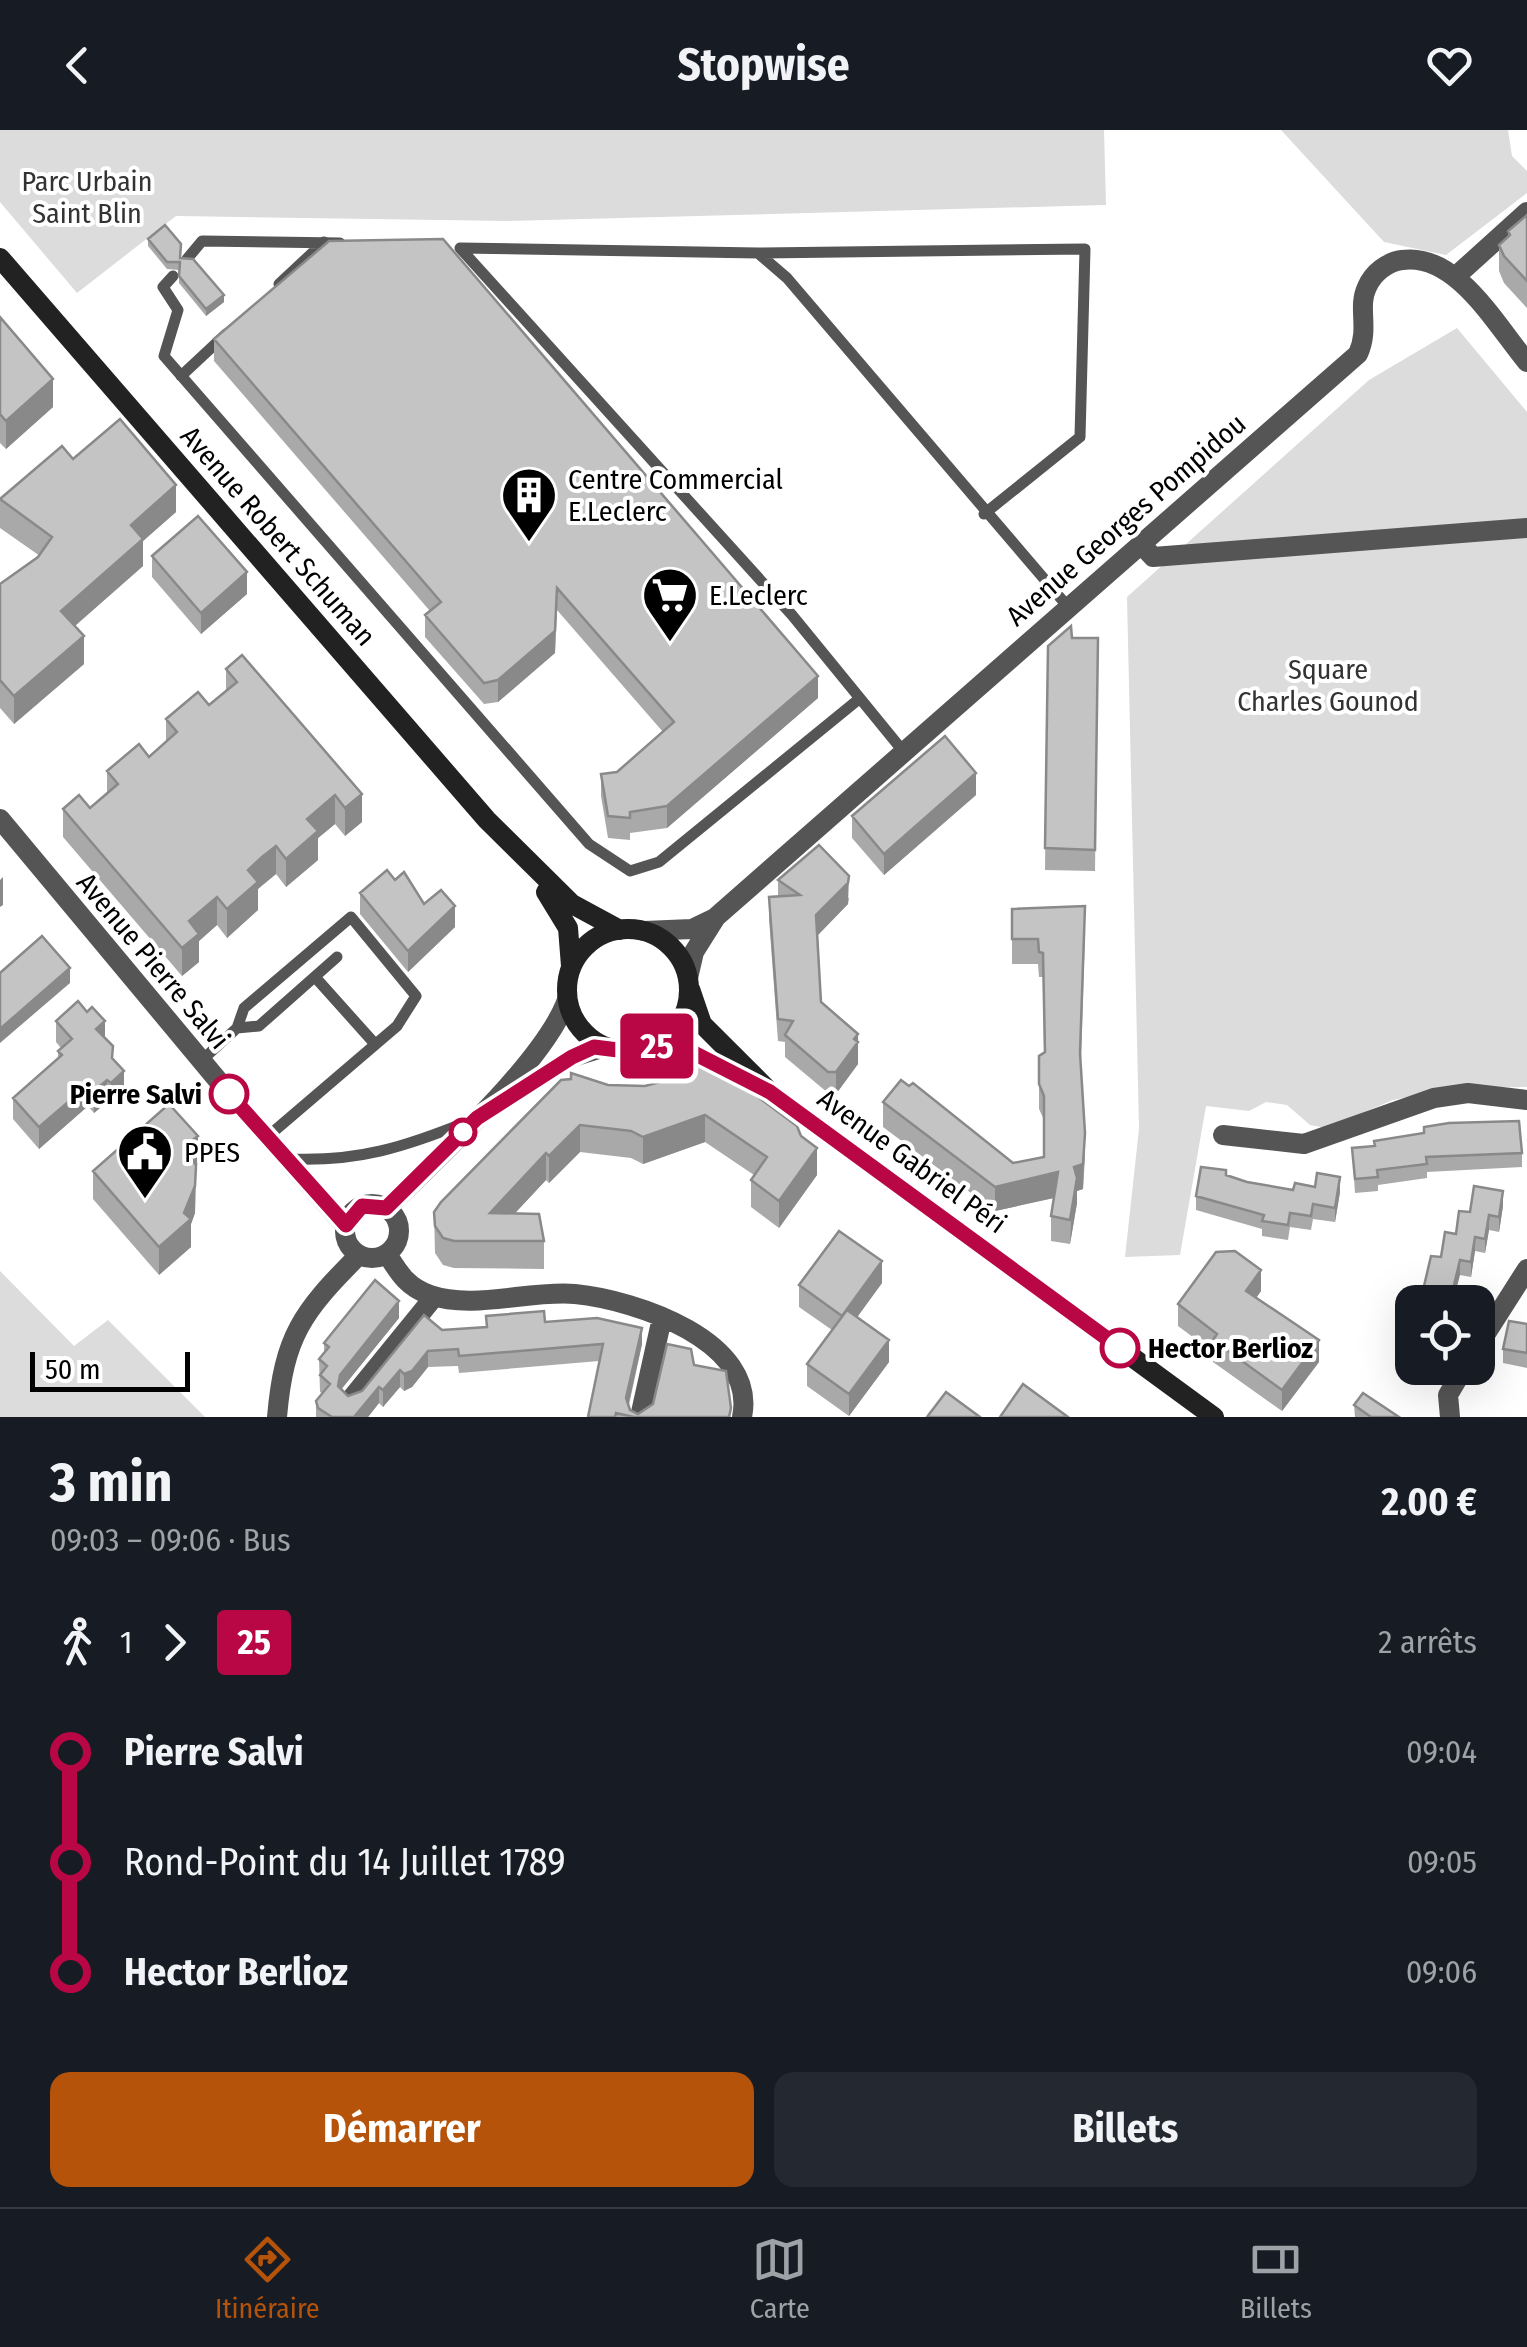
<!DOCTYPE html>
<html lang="fr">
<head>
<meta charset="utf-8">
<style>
  :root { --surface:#171b24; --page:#242831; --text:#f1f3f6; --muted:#9ea1a6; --line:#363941; --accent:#b45309 }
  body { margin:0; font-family:"Fira Sans Condensed",sans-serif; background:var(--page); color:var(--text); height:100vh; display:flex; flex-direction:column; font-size:38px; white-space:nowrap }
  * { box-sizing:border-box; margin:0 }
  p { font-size:32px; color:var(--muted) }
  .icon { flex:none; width:55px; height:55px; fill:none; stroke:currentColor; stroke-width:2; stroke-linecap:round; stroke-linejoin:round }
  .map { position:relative; height:1287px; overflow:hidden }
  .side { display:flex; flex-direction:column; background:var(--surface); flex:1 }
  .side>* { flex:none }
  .badge { padding:0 20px; border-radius:8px; font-size:35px; line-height:65px }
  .fabs { position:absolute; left:1395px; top:1155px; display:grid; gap:20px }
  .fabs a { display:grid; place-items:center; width:100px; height:100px; border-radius:20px; background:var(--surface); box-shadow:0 10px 40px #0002; font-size:50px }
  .scale { position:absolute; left:30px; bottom:25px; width:160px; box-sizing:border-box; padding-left:10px; border:5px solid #000; border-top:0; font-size:28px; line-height:35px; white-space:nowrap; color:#000; -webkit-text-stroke:8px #fff; paint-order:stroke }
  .map>.badge { position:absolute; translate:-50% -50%; box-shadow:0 0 0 5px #fff }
  .legs { display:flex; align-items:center; gap:15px; height:110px; padding:0 50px; font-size:32px }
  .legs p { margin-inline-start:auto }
  .summary { display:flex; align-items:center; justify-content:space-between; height:170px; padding:0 50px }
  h1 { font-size:55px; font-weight:700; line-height:75px }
  .action { display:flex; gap:20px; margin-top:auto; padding:20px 50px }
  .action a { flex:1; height:115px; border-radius:20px; background:var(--accent); color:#fff; font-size:40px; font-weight:700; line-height:115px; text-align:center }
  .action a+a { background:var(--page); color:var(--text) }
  ul { padding:0 50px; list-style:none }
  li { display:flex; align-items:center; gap:35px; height:110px; font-size:38px }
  li i { display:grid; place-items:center; width:15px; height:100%; margin:0 12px; background:currentColor }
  li i::after { content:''; width:25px; height:25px; margin:-12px; border:8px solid; border-radius:50%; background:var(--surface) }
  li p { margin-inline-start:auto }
  li:first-child i { background:linear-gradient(#0000 50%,currentColor 0) }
  li:last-child i { background:linear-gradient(currentColor 50%,#0000 0) }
  header { display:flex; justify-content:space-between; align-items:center; height:130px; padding:0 50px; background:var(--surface); font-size:45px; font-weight:700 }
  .menu { display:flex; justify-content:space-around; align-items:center; height:140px; border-top:2px solid var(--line); background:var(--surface); font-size:28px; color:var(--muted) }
  .menu a { display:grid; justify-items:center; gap:5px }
  .menu .active { color:var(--accent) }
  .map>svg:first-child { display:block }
  .green { fill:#dcdcdc }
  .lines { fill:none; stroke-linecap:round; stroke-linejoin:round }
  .lane { stroke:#555; stroke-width:11 }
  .street { stroke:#555; stroke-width:20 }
  .secondary { stroke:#222; stroke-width:20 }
  .wall { fill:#a9a9a9 }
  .shaded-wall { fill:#898989 }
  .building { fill:#c4c4c4; stroke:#898989; stroke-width:2.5 }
  .line-1-casing { stroke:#fff; stroke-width:22 }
  .line-1 { stroke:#b90745; stroke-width:15 }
  .stop-1-dot { fill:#fff; stroke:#b90745; stroke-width:5 }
  .labels { text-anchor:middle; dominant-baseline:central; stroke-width:8; stroke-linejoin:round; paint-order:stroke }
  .park-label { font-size:28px; fill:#333; stroke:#fff }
  .poi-label { font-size:28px; fill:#000; stroke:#fff; text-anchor:start }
  .street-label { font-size:28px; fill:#000; stroke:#fff }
  .stop-label { font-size:28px; font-weight:bold; fill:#000; stroke:#fff; text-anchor:end }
</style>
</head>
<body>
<header><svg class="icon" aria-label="back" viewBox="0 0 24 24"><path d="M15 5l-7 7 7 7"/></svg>Stopwise<svg class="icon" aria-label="heart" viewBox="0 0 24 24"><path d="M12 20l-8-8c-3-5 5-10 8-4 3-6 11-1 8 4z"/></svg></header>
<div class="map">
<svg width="1527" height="1287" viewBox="0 0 1527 1287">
  <rect width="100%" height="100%" fill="#fff"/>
  <path class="green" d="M0,0H1104L1106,75L508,91L176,86L77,163L0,72Z
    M1281,0H1508L1512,26L1527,41V63L1446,125L1384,112Z
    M1457,198L1527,282V957L1452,958L1393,970L1326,998L1310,995L1287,975L1266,972L1249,981L1206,976L1180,1125L1125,1127L1139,999L1127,467L1369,250Z
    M0,1141L74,1216L108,1190L205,1287H0Z"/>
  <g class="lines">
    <path class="lane" d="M758,123L1085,119L1080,307L984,384
      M187,129L202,111L340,113
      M173,146L163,157L178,180L164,226L589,714L630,741L659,732L859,569
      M279,154L324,112
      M181,246L226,204
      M903,621L792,485L460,118L758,123L787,148L1069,478
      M315,847L375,914
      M237,898L244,878L351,787L416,866L397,896L266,1008
      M201,931L237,898L259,896L337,827
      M289,1029C358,1032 405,1017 469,991"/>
    <path class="street" d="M1455,147L1527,82
      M1141,414L1153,427L1527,398
      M0,689L241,978L345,1095
      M644,801L692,799L715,788
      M688,848L694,822L716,787L1358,224C1370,198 1357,178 1367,157C1373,143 1387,132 1402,130C1456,122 1496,195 1527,232
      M496,976L573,927L605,917
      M1223,1005L1304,1014L1434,968L1468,963L1527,970
      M345 1101a27 27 0 1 1 54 0a27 27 0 1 1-54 0Z
      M386,1079C436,1029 544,933 567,870
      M387,1124C399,1143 407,1157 430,1165C474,1180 529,1160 575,1164C636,1170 758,1211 742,1287
      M1478,1216L1527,1139
      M351,1269L434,1167
      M277,1287C284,1206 302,1182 359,1125
      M640,1287L662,1188
      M1450,1287L1448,1265L1464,1238"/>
    <path class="secondary" d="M0,128L487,690L572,774L620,800
      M546,762L568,798L571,836
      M567 860a61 61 0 1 1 122 0a61 61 0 1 1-122 0Z
      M690,859L702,894L770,962L1214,1287
      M654,916L684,918L759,957"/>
  </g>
  <path class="wall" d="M1527,85V178L1504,153L1499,141V115L1508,107V101Z
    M148,109L181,128L224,172L206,186L179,153V140L167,139L148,116Z
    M0,187L53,277L6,319L0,313Z
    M214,209L818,568L667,698L630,703V710L608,708L601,666V644L617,642L663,602L557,480L555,523L498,572L484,574L425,507V485L430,481L214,231Z
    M73,329L176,382L143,411V436L75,496L84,534L14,594L0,578V454L40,426L0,398V369Z
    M152,426L247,464L201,504L152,447Z
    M1098,508L1095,741L1045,740L1048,516Z
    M226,539L362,692L345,706L335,694L318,708V730L286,757L276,744L262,755L258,759V780L227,808L217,795L199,811V832L182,846L63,707V679L90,678L107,664V641L149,627L166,612V589L209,575L226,561Z
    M976,665L884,745L852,708V686Z
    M395,750L424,774L455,797L408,842L360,784V763Z
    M778,750L849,768L848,774L818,805L821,872L858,904V934L836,964L828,963L785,927V912L778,911L769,789V767H778Z
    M1012,779L1085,801L1081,932L1085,1028L1083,1059L1077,1061V1073L1070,1114L1051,1111V1086L1054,1068L995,1081L883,997V972L1013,1033L1044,1027V990L1039,979V926L1044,923L1043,847H1039L1038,834H1012Z
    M56,891L105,908L124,963L111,975L107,972L94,983L88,976L39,1019L13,989V968L58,929V921L61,918L56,912Z
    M679,947L817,1045L779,1098L751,1077V1050L754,1045L705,1012L643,1034L631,1028L580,1022L549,1053L546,1050L515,1083L544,1111V1139L454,1138L443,1135L435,1123L434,1082L608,955L645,956Z
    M1352,1018L1522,1023V1037L1427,1042V1048L1378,1055V1061L1355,1063Z
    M198,1034L196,1035L195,1083L191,1094V1117L159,1145L93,1069V1041Z
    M1226,1045L1247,1052L1293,1060L1340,1062L1335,1092L1313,1089L1311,1100L1290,1097L1288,1110L1262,1106V1099L1196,1080V1066Z
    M1503,1076L1499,1102L1489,1100L1485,1123L1475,1121L1471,1147L1460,1145L1421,1169L1441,1127L1470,1082Z
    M882,1153L857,1187L889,1232L849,1286L807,1256V1234L832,1200L799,1177V1155Z
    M1261,1161L1256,1168L1319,1232L1282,1281L1213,1232V1222L1178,1196V1174Z
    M399,1188L341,1259L348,1266L362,1261L442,1200L545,1192L642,1214L629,1275L630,1280L638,1284L653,1274L694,1235L731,1287H588L599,1231L459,1243L458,1236L428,1237L412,1257L404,1261L400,1257L383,1277L379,1273L368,1287H316V1271L322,1263L320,1262L319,1229L324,1223V1213Z
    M1527,1194V1238L1503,1233V1219Z
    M1354,1275L1399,1287H1355Z"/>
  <path class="shaded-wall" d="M224,165V172L206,186V179Z
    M53,249V277L6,319V291Z
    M176,355V382L143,411V436L61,508V481L131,395Z
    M247,442V464L201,504V483Z
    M557,458L555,523L498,572V550Z
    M84,506V534L14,594V566Z
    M818,546V568L667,698V676Z
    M976,643V665L884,745V724Z
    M362,664V692L345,706V678Z
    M335,665V694L318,708V730L286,757V729L307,689Z
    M276,716V744L258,759V780L227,808V779L248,740Z
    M849,746L848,774L816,807V785Z
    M3,747V775L0,777V750Z
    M217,767V795L199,811V832L182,846V818L189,791Z
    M455,776V797L408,842V821Z
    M70,838V853L0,913V899Z
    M105,891V912L96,899Z
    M858,904V934L836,964V942Z
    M124,941V963L111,975V953Z
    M107,950V972L94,983V961Z
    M88,955V976L39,1019V997Z
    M705,985V1012L643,1034V1007Z
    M580,995V1022L549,1053V1026Z
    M1085,1003L1083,1059L1077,1061V1073L1070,1114L1074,1037Z
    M198,1006V1034L186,1043V1015Z
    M817,1018V1045L779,1098V1071Z
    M546,1023V1050L490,1110V1083Z
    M196,1036L195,1083L191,1094V1117L159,1145V1117L184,1083Z
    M1058,1042V1067L995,1081V1057Z
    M1340,1047V1062L1335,1092V1078Z
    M1503,1061V1076L1499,1102V1087Z
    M1489,1085V1100L1485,1123V1109Z
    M1475,1107V1121L1471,1147V1132Z
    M1460,1130V1145L1453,1172H1450Z
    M882,1131V1153L842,1208V1186Z
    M1261,1140V1161L1246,1182V1161Z
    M399,1171V1188L340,1261L338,1256L340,1245Z
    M642,1198V1214L626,1285V1268Z
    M889,1210V1232L849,1286V1264Z
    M1319,1210V1232L1282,1281V1260Z
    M428,1221V1237L412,1257L404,1261V1244Z
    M400,1240V1257L383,1277V1260Z
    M379,1257V1273L368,1287H354Z"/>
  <path class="building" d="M1527,85V151L1504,126L1499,115L1510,105L1508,101Z
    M165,95L181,114L180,128L193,129L224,165L206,179L179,146L180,132H167L148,109Z
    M443,109L818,546L667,676L630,682V688L608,686L601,644L617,642L674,592L557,458L555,501L498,550L484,553L425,485L441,472L214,209L329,111Z
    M0,187L53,249L6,291L0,284Z
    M120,289L176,355L131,395L143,409L61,481L84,506L14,566L0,550V454L38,427L52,407L0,369L62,316L73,329Z
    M198,386L247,442L201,483L152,426Z
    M1071,496L1072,508H1098L1095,720L1045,718L1048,516Z
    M242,525L362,664L345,678L335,665L307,689L318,701L286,729L276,716L262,727L248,740L258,752L227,779L217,767L189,791L199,804L182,818L63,679L79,665L90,678L118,654L107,641L139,614L149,627L177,602L166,589L198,562L209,575L237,552L226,539Z
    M945,606L976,643L884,724L852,686Z
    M819,715L849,746L848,753L816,785L821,872L858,904L854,909L858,912L836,942H828L785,905L793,891L778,889L769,767L800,765L778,750Z
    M387,740L395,750L404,742L424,774L441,760L455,776L408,821L360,763Z
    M1085,776L1080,923L1085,1003L1083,1034L1074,1037L1077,1048L1070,1090L1051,1086L1058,1042L995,1057L883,972L901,950L909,956L913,953L1013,1033L1044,1027V966L1039,954V926L1045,922L1043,823L1039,822L1038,809H1012V779Z
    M42,806L70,838L0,899V843Z
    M78,871L87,882L92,877L105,891L96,899L113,916L112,928L124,941L111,953L107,950L94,961L88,955L39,997L13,968L62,925L58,921L72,909L56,891Z
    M708,930L797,996L801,1006L817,1018L779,1071L751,1050L767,1027L705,985L643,1007L631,1001L580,995L549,1026L546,1023L490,1083L539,1084L544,1111H454L443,1108L435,1096L434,1082L441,1072L561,950L571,949V943L608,955L645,956L679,947Z
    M169,974L198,1006L186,1015L196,1036L195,1056L184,1083L191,1089L159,1117L93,1041Z
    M1519,991L1522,1023L1426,1027L1427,1034L1377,1040L1378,1047L1355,1049L1352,1018L1375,1016L1374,1011L1424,1003V997L1449,993Z
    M1201,1037L1226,1040V1045L1247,1052L1293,1060L1295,1053L1315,1057L1317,1043L1340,1047L1335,1078L1313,1074L1311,1086L1290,1083L1288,1095L1262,1091L1264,1085L1196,1066Z
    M1474,1056L1503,1061L1499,1087L1489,1085L1485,1109L1475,1107L1471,1132L1460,1130L1450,1172H1415L1416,1168L1421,1169L1431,1126L1441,1127L1445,1102L1456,1104L1459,1081L1470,1082Z
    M839,1101L882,1131L842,1186L799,1155Z
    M1235,1121L1261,1140L1246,1161L1319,1210L1282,1260L1213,1210L1217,1204L1178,1174L1216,1122Z
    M375,1150L399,1171L340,1245L338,1256L348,1266L362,1261L424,1185L442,1200L487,1197L486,1186L544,1181L545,1192L597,1188L642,1198L626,1268L630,1280L638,1284L653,1274L667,1214L691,1219L694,1235L726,1241L731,1278L729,1287H634L616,1283L615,1287H588L603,1214L459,1226L458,1219L428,1221L412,1241L404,1244L400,1240L383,1260L379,1257L354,1287H332L318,1278L316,1271L330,1254L320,1245L327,1236L319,1229L329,1217L324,1213Z
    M847,1180L889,1210L849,1264L807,1234Z
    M1509,1191L1527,1194V1223L1503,1219Z
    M1023,1254L1068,1287H1000Z
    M946,1262L980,1287H927Z
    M1363,1263L1399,1287H1371L1354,1275Z"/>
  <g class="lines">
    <g class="line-1-casing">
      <path id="line-1" d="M229,964L346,1095L362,1076L386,1078L477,988L572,927L594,917L634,922L654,916L684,918L770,962L1120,1218"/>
    </g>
    <use href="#line-1" class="line-1"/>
  </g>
  <defs>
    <g id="building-pin" transform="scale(2.875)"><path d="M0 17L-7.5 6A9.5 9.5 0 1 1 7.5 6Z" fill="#000" stroke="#fff"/><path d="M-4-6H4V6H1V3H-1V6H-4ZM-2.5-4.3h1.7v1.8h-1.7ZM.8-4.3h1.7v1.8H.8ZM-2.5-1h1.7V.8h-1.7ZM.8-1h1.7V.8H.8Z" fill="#fff"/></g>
    <g id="supermarket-pin" transform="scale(2.875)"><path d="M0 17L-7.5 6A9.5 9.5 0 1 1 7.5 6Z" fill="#000" stroke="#fff"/><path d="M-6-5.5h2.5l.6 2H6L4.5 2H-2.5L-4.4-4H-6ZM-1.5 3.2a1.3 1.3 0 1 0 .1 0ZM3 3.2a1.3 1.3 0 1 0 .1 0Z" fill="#fff"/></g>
    <g id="civic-pin" transform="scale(2.875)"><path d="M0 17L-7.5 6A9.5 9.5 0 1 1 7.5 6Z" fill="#000" stroke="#fff"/><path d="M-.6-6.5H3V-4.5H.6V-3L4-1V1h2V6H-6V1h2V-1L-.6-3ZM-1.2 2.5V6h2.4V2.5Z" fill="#fff"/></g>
  </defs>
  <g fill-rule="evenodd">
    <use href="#building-pin" x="529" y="365"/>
    <use href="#supermarket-pin" x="670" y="465"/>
    <use href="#civic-pin" x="145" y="1022"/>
  </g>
  <g class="stop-1-dot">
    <circle cx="229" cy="964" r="18"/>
    <circle cx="463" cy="1002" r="12"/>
    <circle cx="1120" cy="1218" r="18"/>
  </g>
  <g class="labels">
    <g class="park-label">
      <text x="87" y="51">Parc Urbain<tspan x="87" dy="32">Saint Blin</tspan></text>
      <text x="1328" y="539">Square<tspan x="1328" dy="32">Charles Gounod</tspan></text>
    </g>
    <g class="poi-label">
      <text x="568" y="349">Centre Commercial<tspan x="568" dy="32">E.Leclerc</tspan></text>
      <text x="709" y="465">E.Leclerc</text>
      <text x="184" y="1022">PPES</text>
    </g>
    <g class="street-label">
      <text transform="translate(1126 390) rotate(-41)">Avenue Georges Pompidou</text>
      <text transform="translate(278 406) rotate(49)">Avenue Robert Schuman</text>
      <text transform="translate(153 831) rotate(50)">Avenue Pierre Salvi</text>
      <text transform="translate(912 1031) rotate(36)">Avenue Gabriel Péri</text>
    </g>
    <g class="stop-label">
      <text x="202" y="964">Pierre Salvi</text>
      <text x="1148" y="1218" text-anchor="start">Hector Berlioz</text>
    </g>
  </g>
</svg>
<div class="fabs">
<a><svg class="icon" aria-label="locate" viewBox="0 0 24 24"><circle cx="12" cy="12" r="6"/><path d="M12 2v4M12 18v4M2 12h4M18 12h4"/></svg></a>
</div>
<div class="scale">50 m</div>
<b class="badge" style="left:657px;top:916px;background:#b90745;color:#fff">25</b>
</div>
<section class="side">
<div class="summary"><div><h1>3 min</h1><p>09:03 – 09:06 · Bus</p></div><b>2.00 €</b></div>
<div class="legs"><svg class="icon" aria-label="walk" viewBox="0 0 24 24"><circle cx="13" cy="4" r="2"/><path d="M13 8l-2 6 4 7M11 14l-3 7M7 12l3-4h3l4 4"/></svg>1<svg class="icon" aria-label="forward" viewBox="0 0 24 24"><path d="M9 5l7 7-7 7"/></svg><b class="badge" style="background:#b90745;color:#fff">25</b><p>2 arrêts</p></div>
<ul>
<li><i style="color:#b90745"></i><b>Pierre Salvi</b><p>09:04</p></li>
<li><i style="color:#b90745"></i><span>Rond-Point du 14 Juillet 1789</span><p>09:05</p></li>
<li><i style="color:#b90745"></i><b>Hector Berlioz</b><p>09:06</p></li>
</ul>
<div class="action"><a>Démarrer</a><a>Billets</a></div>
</section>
<nav class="menu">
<a class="active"><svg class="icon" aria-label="directions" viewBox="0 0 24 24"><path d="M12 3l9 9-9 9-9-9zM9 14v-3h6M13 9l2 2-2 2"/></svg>Itinéraire</a>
<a><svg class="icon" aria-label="map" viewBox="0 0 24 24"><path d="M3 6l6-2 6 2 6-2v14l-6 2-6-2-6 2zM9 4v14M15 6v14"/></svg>Carte</a>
<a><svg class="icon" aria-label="tickets" viewBox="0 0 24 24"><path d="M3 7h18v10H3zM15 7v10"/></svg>Billets</a>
</nav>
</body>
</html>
